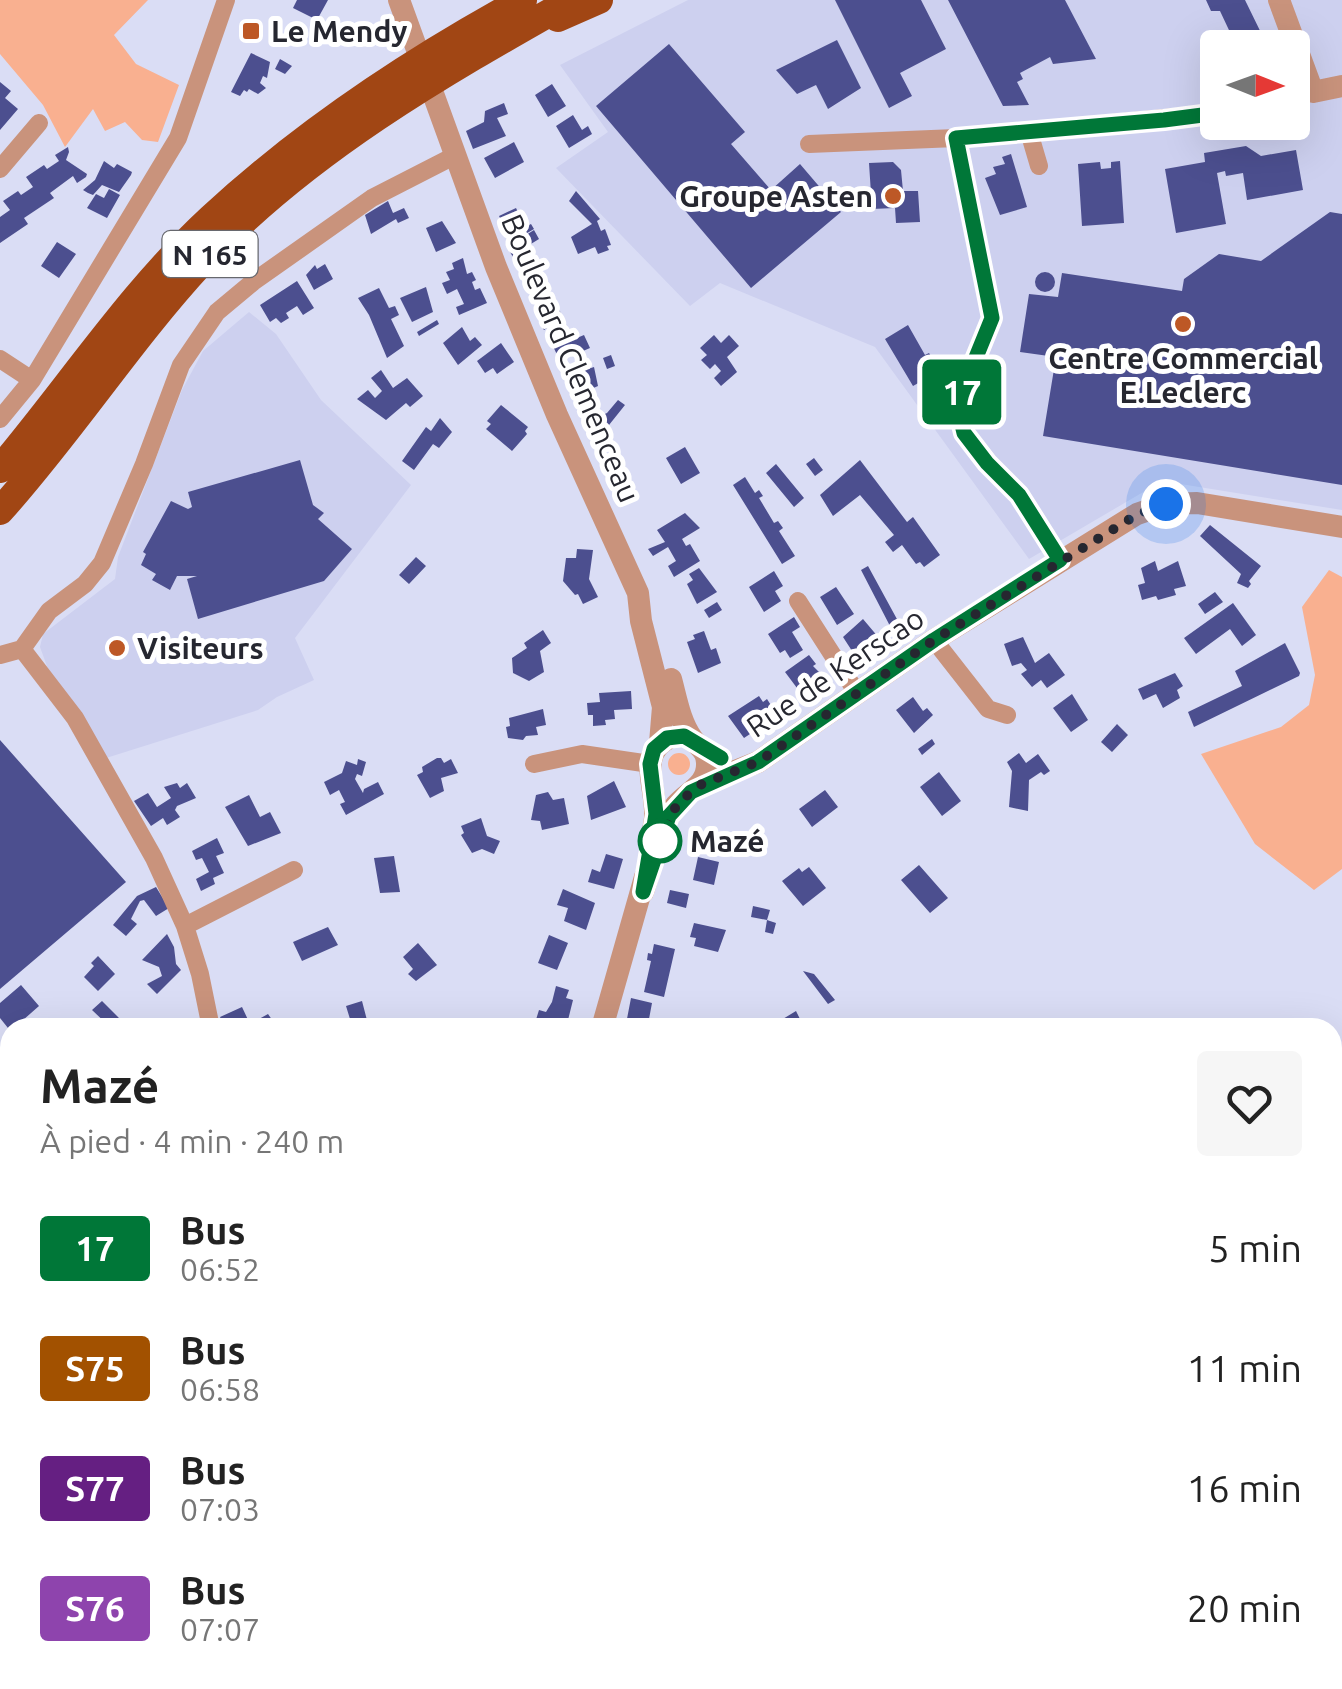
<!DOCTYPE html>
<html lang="fr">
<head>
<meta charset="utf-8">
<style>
  :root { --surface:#fff; --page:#f6f6f6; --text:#222; --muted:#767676 }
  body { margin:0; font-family:Ubuntu,sans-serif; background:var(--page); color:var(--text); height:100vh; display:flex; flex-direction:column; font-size:38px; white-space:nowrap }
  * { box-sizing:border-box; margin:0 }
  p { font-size:32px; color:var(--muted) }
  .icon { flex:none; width:55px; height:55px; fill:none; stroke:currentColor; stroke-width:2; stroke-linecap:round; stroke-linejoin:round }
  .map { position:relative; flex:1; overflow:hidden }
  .panel { position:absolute; left:0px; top:1018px; width:1342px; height:672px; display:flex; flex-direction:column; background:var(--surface); border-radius:30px 30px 0 0; box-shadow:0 10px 40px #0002 }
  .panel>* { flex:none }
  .badge { padding:0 20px; border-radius:8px; font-size:35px; line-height:65px }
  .needle { width:65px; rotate:91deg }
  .buttons { position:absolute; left:1200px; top:30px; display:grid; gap:20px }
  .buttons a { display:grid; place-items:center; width:110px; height:110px; border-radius:10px; background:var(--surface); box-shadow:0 10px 40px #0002; font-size:50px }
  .you { position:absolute; width:50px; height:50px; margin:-25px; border:8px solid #fff; border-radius:50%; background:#1a73e8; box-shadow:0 0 0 15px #1a73e833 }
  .map>.badge { position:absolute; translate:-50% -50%; box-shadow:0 0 0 5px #fff }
  .round { display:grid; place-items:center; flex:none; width:105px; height:105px; border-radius:10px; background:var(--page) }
  .head { display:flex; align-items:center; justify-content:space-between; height:170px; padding:0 40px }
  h1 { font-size:48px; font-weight:700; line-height:75px }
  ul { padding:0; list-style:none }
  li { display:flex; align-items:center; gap:30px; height:120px; padding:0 40px }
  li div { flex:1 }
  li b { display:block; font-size:38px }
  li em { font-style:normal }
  li .badge { min-width:110px; font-weight:700; text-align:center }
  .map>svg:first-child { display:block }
  .built { fill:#cdd0ef; fill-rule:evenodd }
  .green { fill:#f9b090 }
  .building { fill:#4c4f8f }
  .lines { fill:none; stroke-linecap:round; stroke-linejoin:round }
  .minor { stroke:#c9937c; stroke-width:18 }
  .tertiary { stroke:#c9937c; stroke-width:22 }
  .trunk { stroke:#a14614; stroke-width:28 }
  .line-casing { stroke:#fff; stroke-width:22 }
  .line { stroke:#007738; stroke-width:15 }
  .walk { stroke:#262730; stroke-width:10; stroke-dasharray:0 18 }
  .poi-dot { fill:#bd5826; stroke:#fff; stroke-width:4 }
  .stop-dot { fill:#fff; stroke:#007738; stroke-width:5 }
  .labels { text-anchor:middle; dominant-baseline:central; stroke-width:10; stroke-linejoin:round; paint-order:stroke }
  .shield { fill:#fff; stroke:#67686e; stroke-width:2.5 }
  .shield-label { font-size:28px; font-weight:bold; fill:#262730 }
  .poi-label { font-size:30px; font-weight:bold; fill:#262730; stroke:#fff; text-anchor:start }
  .street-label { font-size:30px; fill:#262730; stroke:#fff }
  .stop-label { font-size:30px; font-weight:bold; fill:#262730; stroke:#fff; text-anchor:start }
</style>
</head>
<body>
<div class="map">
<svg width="1342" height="1689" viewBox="0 0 1342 1689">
  <rect width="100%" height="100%" fill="#daddf5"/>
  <path class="built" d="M688,0H1342V510L1162,481L1029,559L875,347L720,283L690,306L556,168L608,132L560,65ZM1218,48H1292V122H1218Z
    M249,312L276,334L321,400L411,485L295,638L314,680L277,697L258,710L103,759L48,669L40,647L43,634L115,579L118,557L182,390L203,351Z"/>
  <path class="green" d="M0,0H148L114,35L136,64L179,85L158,142L142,140L125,122L105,131L93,109L65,147L43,105L0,54Z
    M1329,570L1342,577V869L1314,890L1255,844L1201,754L1281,727L1309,705L1315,675L1302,607Z
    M668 764a11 11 0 1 1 22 0a11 11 0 1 1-22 0Z
    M1342,1272V1689H874L884,1680H1332V1280Z
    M404,1680H478L492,1686L499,1680H524L521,1689H403Z"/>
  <path class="building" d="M297,0H328L317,20L293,8Z
    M835,0H921L946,49L900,73L912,96L889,108Z
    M948,0H1065L1096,59L1053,64L1050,57L1020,73L1023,79L1017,82L1029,105L1003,106Z
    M1206,0H1245L1266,43L1258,48L1236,45L1220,11H1211Z
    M837,40L861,88L828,109L816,85L797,94L776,70Z
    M669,44L745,132L731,144L771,190L800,164L841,212L751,288L596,106Z
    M251,53L270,62L267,78L263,76L260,83L266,88L258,94L249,89L247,92L244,90L240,96L231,92Z
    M280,59L292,66L285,74L275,69Z
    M0,82L11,91L5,98L18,109L0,130Z
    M552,84L566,106L548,117L535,95Z
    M504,103L508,114L497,118L506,136L473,149L466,131L484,122L485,111Z
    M573,115L582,130L588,126L592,134L569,148L556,126Z
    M514,142L524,162L495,178L484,158Z
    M1246,146L1261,156L1296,150L1303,190L1247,200L1243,173L1226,176L1225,171L1217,173L1226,224L1176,233L1165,169L1205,162L1204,153Z
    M68,147L69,152L66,160L87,174L86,177L77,183L73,176L50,193L54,198L24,218L28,224L0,243V217L10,210L3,201L18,191L21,195L33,187L26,177L44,165L47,169L59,161L55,155Z
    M1011,154L1027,207L1000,215L985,178L996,174L993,167L1005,164L1002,157Z
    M104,161L114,168L117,164L132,172L131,175L119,192L102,185L93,195L88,193L83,190L95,180Z
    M1120,161L1124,223L1082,226L1078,164L1100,162L1101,169L1111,168V162Z
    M893,162L901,170L903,191H918L920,222L896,223L895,208L872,209L869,163Z
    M109,189L120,195L107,218L87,208L96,194L104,198Z
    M576,191L600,219L597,221L601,231L605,229L611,245L607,246L609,250L598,254L595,247L578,254L571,237L592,224L569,201Z
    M388,201L393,213L404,208L409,218L398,223L396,219L371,234L365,215Z
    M516,208L525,227L531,224L534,229L512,242L499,216Z
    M1330,212L1342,214V485L1043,436L1056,357L1020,352L1029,294L1058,297L1062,273L1182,291L1184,279L1219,254L1261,261Z
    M442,221L456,243L436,252L426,228Z
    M534,230L539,239L526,247L539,269L525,277L507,247Z
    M57,242L76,254L59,278L41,266Z
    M463,258L467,274L472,272L476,280L472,282L475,290L480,288L487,303L459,315L456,307L464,304L457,289L447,294L442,283L450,280L446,272L454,269L452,263Z
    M325,264L333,279L314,290L306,275L315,265L317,269Z
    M1035 282a10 10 0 1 1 20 0a10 10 0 1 1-20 0Z
    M297,281L314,308L303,315L297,306L286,313L289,318L281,323L276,318L270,322L260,305Z
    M426,287L433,312L412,322L400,298Z
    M379,288L389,308L395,306L399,315L391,319L404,346L387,358L369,315L358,298Z
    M554,298L563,318L544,330L542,327L546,325L536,306Z
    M437,320L439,324L419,336L417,332Z
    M908,325L925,355L929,353L936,364L932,367L936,373L913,386L885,339Z
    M462,327L470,341L475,337L482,345L458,365L443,343Z
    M569,334L572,340L584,335L590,348L560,361L551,342Z
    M714,335L721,343L729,335L739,346L727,357L737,372L721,386L714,378L721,371L715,364L710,369L701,360L707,355L700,348Z
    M501,343L514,362L497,374L493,368L485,373L477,361Z
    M611,355L615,366L607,369L603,358Z
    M588,363L591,368L594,367L598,386L580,394L575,382L571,384L566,372Z
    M381,370L393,388L407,378L423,396L410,407L406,403L386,420L357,399L368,390L375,398L382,391L371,378Z
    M618,400L625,405L605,430L608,434L594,442L584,423L607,413Z
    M501,405L528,427L525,431L527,434L512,451L486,429L491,424L487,421Z
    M440,418L452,432L439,448L433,444L414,470L402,461L426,427L431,431Z
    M685,447L700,473L681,484L666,458Z
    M814,458L823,470L815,476L806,464Z
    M300,460L313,505L324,513L318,519L352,549L324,581L198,619L187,579L197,576H177L170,590L152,580L156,574L141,565L146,554L143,552L171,501L188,509L192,507L188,492Z
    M860,460L907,522L913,517L940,555L924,567L920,562L916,564L902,545L893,552L885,542L894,535L860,495L833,516L820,495Z
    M776,464L804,498L794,507L766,473Z
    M745,477L755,493L759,490L763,496L759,498L774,523L778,521L783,528L779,531L795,556L782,564L733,485Z
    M685,513L700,528L682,539L686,546L690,544L700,561L674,577L668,566L676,561L668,547L653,556L648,549L665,542L657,530Z
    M1210,525L1261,566L1249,581L1251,584L1248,588L1237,583L1241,574L1200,536Z
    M577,549L593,550L589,579L598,597L583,604L578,594L575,595L563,581L566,558H576Z
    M416,557L426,566L409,584L399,575Z
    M1155,561L1158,571L1178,561L1186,586L1174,589L1176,595L1158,600L1156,596L1142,600L1138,585L1145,583L1141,568Z
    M868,566L898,621L890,626L861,570Z
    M699,568L717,592L697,604L687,584L693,580L689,574Z
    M774,571L783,586L775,591L781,601L764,612L749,587Z
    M836,587L854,614L837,625L820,597Z
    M1215,592L1223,602L1205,614L1198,604Z
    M717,602L722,610L709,618L704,610Z
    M1233,603L1256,635L1242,646L1230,629L1196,654L1184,638Z
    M794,617L800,627L792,632L803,650L790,658L785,650L780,653L768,634Z
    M863,619L879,638L854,654L843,637Z
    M543,630L551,643L540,651L544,672L529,681L513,673L512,658L527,648L524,643Z
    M704,631L711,650L716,648L721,663L698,673L687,642L695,639L693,635Z
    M1023,637L1035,663L1049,653L1065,675L1047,688L1041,680L1032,687L1021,674L1027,670L1021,663L1012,666L1004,644Z
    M1285,643L1300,673L1299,676L1194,727L1188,712L1242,686L1235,671Z
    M809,655L816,664L813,666L826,679L803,696L785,672Z
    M1175,673L1183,686L1177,690L1180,698L1163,708L1156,694L1143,700L1138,689Z
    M631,691L632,709L614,710L615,719L605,720L606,725L593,726V715H588L587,703L600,702L599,693Z
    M1072,694L1088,720L1071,732L1053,708Z
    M759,696L763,702L767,699L774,710L755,723L759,728L744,738L728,716Z
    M913,697L923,711L927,708L933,715L914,733L896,710Z
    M543,709L546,725L536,727L538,735L526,736L523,740L508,738L506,727L510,726L509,718Z
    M1117,724L1128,735L1112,752L1101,742Z
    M932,739L935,744L922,755L918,749Z
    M0,740L126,882L0,989Z
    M1019,753L1026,763L1038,754L1050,771L1044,775L1041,772L1029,780L1028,811L1009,807L1012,771L1007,762Z
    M437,758H441L444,763L451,759L458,773L441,778L444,791L430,798L417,775L423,772L422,767Z
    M358,759L366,762L362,776L357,774L355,779L363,793L364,789L378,782L384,794L346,815L340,804L345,802L339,790L330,795L324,782L342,773L346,761L357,765Z
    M939,772L961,801L942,816L920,787Z
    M614,781L626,807L591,820L587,796Z
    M177,783L180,788L187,783L196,798L177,806L175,810L180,817L167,825L163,818L151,826L134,801L148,793L157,807L171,798L164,787Z
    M825,790L838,807L812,827L799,809Z
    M548,792L553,800L564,798L569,824L542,830L540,821L531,820L536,795Z
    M249,795L260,817L270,812L281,833L248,846L225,807Z
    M481,818L487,836L500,841L494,854L482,849L472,853L461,835L464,833L461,826Z
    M217,838L224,853L216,856L224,873L213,878L215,884L201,891L196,879L209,872L202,858L196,860L192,851Z
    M606,854L623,859L614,889L588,882L592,869L600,872Z
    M394,856L400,892L380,893L374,858Z
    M698,857L719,862L714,885L693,880Z
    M919,865L948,898L930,913L901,880Z
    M809,867L826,888L803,906L782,881L799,868L802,872Z
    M156,887L169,908L156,916L144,900L140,901L131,919L137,924L126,936L113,925L137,896Z
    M563,889L595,903L586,930L564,921L568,908L557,905Z
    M670,890L689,894L686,908L667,903Z
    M753,906L770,910L767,920L751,917Z
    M767,920L776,923L773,934L765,932Z
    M694,923L726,930L718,952L694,946L696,938L690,937Z
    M328,927L338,945L302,961L293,942Z
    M167,934L174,947L176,964L181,970L157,994L147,984L162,976L159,967L142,960Z
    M549,935L568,943L557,970L538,963Z
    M418,943L437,965L416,981L408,974L413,969L403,957Z
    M654,944L675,949L664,997L644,992L651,961L647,960L648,953L652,954Z
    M98,956L115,974L98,991L84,977L94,966L91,963Z
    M803,971L814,974L835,1000L828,1004Z
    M21,985L39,1006L14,1028H8L0,1018V1003Z
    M556,986L569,990L566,998L573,1000L566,1028L534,1026L539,1010L546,1012L552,1002Z
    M631,998L652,1003L649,1019L653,1020L651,1028L626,1024Z
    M102,1001L120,1019L111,1028L92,1010Z
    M362,1001L368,1024L364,1028H344L342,1021L350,1019L346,1006Z
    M242,1007L250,1024L268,1014L275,1024L269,1028H225L220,1017Z
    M796,1011L800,1019L784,1028H768Z
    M0,1179L10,1192V1488L0,1496Z
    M337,1680L339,1689H317L316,1685Z
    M561,1680H586L589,1689H565Z
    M745,1680H756L768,1689H752L743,1682Z"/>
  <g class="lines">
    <path class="minor" d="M1292,96L1313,92
      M1029,132L1039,166
      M956,138L992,317L957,404L964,433L987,463L1019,495L1060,561
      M809,144L956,138L1218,113
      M0,169L39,123
      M0,359L32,380
      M0,419L32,380L178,138L226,0
      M798,601L857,693
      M934,640L988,709L1007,715
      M22,649L49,611L85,584L102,563L144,464L181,365L217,312L253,282L372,198L456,155
      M22,649L75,718L154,858L185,926L200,974L211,1028
      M0,655L22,649
      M534,764L582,754L650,764
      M185,926L294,870
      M0,1662L10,1663
      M627,1680L630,1689
      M658,1689L678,1680"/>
    <path class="tertiary" d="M399,0L496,267L557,415L638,593L641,621L663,707L660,743
      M1279,0L1313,92L1342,86
      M700,785L758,762L934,640L1137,514L1166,504L1197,503L1342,527
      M652,836C653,828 656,820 655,811C655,784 638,754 669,738
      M643,892C652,866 658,827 676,805C688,791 708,785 707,763C707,750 698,747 692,738C680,722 676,697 671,679
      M602,1028L645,877
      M381,1680L382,1689"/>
    <path class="trunk" d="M558,18L599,0
      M0,469C70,386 131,292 211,218C305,131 411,61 523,0
      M0,511C71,432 129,341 201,263C306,151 441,74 572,0"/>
  </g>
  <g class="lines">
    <g class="line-casing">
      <path id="line" d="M721,758L684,736L667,738L654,749L650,764L656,814L643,892L669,816L691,792L758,762L934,640L1060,560L1019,495L987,463L964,433L957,404L992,318L956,138L1164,120L1218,113"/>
    </g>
    <use href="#line" class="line"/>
    <path class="walk" d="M660,841L677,804L700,785L758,762L934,640L1138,514L1166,504"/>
  </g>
  <g class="poi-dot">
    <rect x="241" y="21" width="20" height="20" rx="5"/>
    <circle cx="893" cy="196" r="10"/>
    <circle cx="1183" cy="324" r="10"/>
    <circle cx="117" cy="648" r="10"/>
  </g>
  <circle class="stop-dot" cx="660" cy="841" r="20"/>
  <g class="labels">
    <rect class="shield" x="162.5" y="231" width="95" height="46" rx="8"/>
    <g class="shield-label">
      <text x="210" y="254">N 165</text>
    </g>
    <g class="poi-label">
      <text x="271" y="31">Le Mendy</text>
      <text x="873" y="196" text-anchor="end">Groupe Asten</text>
      <text x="1183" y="358" text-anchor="middle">Centre Commercial<tspan x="1183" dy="34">E.Leclerc</tspan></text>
      <text x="137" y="648">Visiteurs</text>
    </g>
    <g class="street-label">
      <text transform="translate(571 358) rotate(67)">Boulevard Clemenceau</text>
      <text transform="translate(835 672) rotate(-34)">Rue de Kerscao</text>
    </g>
    <g class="stop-label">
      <text x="690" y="841">Mazé</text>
    </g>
  </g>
</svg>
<div class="buttons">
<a><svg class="needle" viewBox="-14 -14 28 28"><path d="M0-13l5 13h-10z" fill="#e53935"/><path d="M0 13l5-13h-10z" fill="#767676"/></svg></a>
</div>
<div class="you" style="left:1166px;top:504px"></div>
<b class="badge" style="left:962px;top:392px;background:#007738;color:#fff">17</b>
<section class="panel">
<div class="head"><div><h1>Mazé</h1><p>À pied · 4 min · 240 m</p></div><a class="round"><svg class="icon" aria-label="heart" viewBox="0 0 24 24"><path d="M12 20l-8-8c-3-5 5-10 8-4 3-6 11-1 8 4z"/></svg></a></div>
<ul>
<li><span class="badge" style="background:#007738;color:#fff">17</span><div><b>Bus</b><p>06:52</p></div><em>5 min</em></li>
<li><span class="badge" style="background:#a25100;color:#fff">S75</span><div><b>Bus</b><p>06:58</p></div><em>11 min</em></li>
<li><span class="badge" style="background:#651f82;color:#fff">S77</span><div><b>Bus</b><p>07:03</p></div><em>16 min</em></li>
<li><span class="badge" style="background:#8e44ad;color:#fff">S76</span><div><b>Bus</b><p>07:07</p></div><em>20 min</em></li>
</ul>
</section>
</div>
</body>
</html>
